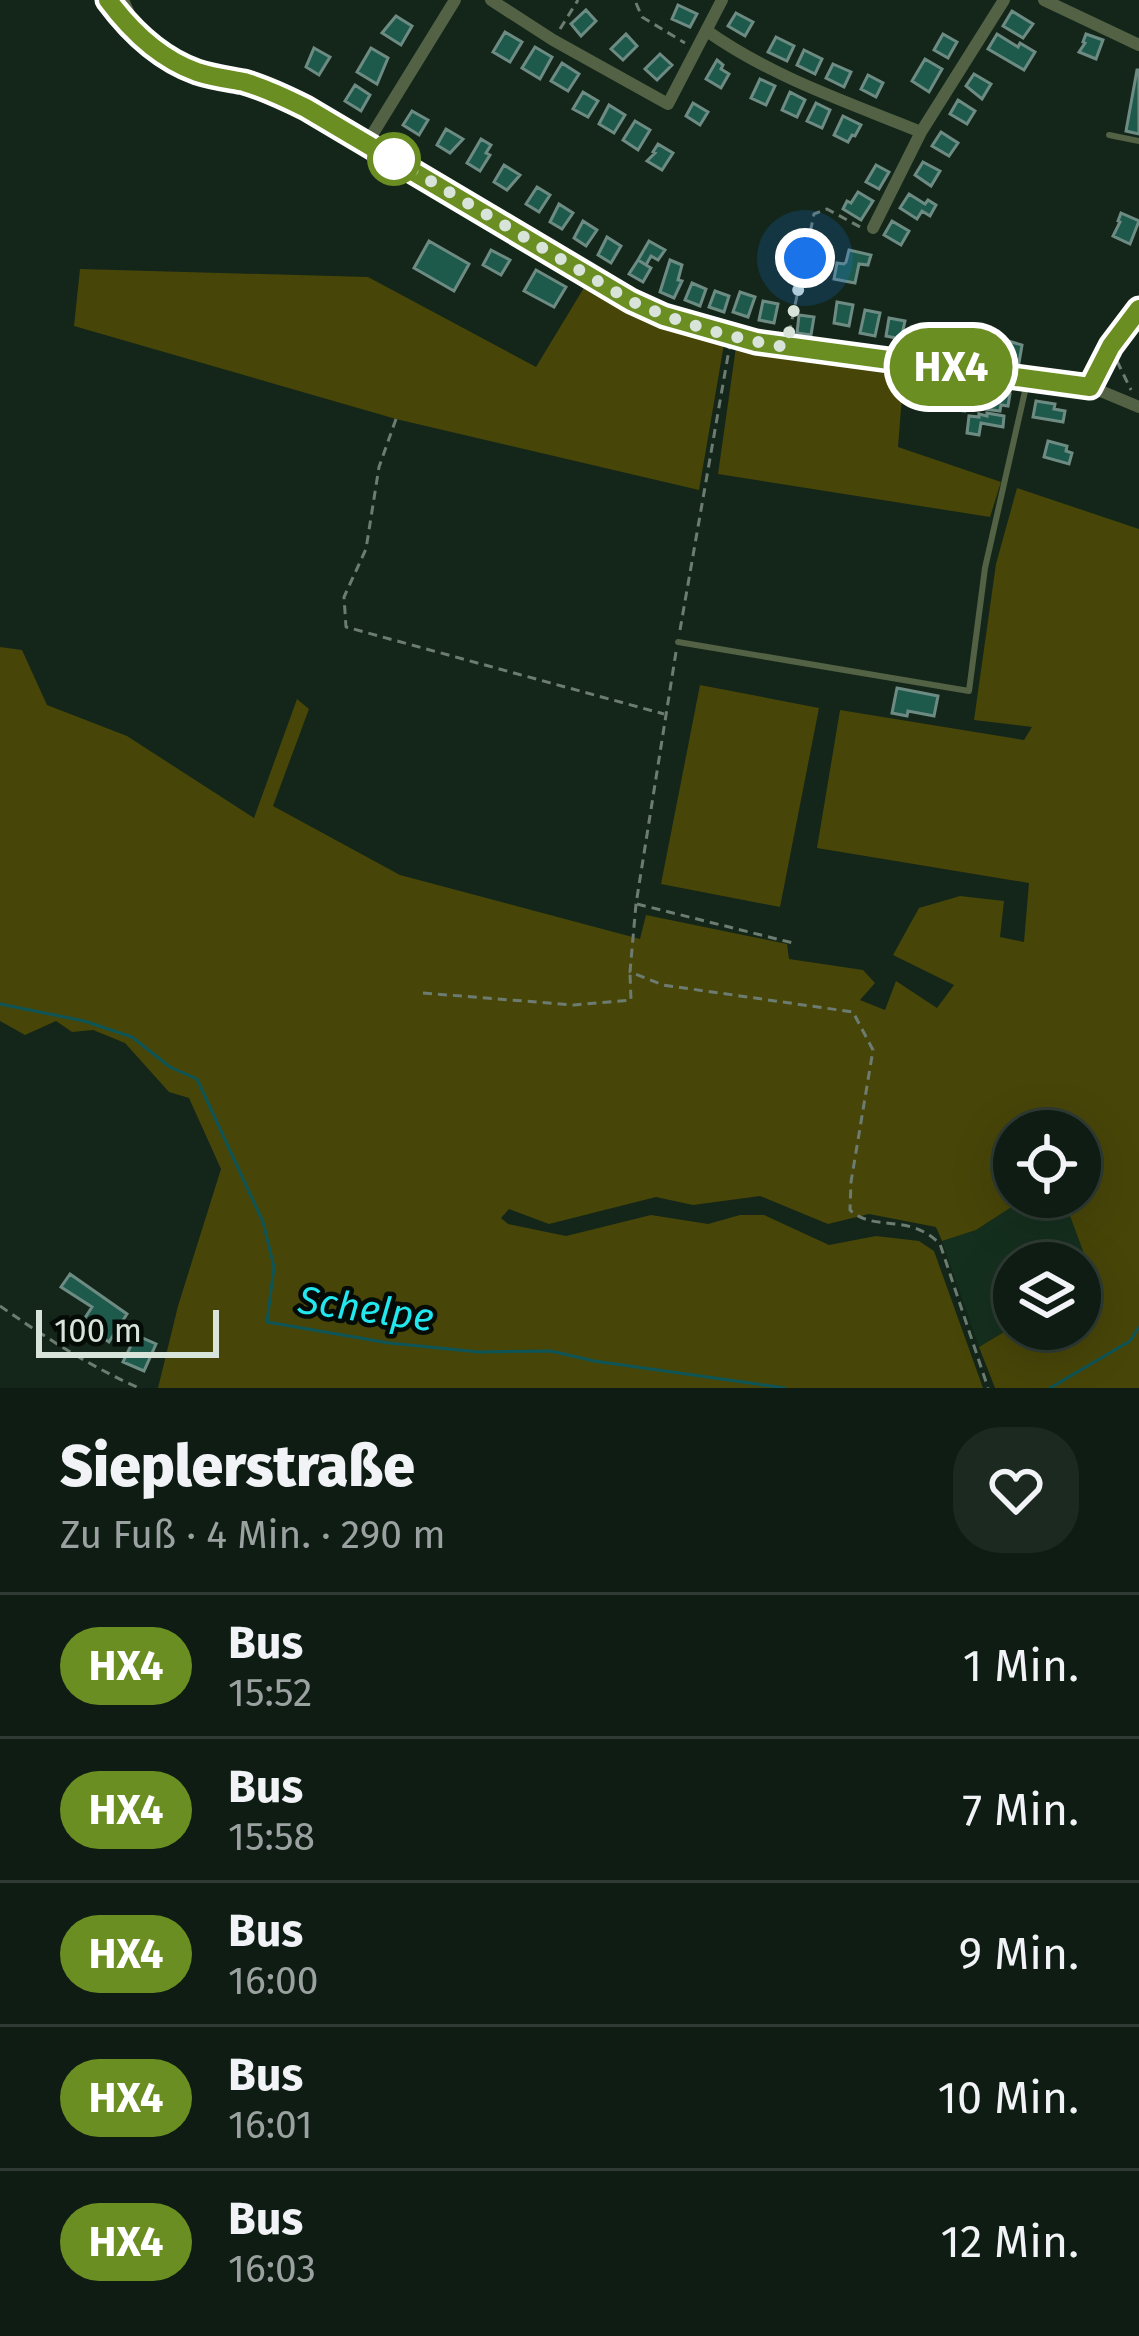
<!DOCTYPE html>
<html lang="de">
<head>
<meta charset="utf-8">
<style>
  :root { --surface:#0e1c13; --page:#1c2921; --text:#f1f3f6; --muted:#9ba1a0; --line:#2e3a33 }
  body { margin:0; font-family:"Fira Sans",sans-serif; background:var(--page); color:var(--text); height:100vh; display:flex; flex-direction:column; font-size:45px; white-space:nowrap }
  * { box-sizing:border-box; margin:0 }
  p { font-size:39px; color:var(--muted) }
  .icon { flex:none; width:66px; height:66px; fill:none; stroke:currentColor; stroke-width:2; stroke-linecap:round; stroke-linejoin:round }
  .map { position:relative; height:1388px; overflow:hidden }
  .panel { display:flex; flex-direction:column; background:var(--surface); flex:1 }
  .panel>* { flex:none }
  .badge { padding:0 24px; border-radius:39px; font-size:42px; line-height:78px }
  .tools { position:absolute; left:993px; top:1110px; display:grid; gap:24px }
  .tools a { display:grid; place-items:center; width:108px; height:108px; border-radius:50%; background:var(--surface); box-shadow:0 12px 48px #0002,0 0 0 3px var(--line); font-size:60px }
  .scale { position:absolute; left:36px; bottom:30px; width:183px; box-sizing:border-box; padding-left:12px; border:6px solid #d8e4da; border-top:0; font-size:33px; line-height:42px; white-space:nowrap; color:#d8e4da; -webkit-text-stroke:9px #050c07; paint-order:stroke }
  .you { position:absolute; width:60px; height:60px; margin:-30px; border:9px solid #fff; border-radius:50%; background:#1a73e8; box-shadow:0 0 0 18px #1a73e833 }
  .map>.badge { position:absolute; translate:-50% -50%; box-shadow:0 0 0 6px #fff }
  .round { display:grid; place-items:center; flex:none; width:126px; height:126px; border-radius:48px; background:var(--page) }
  .head { display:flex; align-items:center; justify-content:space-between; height:204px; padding:0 60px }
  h1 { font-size:57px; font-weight:800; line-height:90px }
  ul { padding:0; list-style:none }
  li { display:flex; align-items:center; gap:36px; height:144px; padding:0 60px; border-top:3px solid var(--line) }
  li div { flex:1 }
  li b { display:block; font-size:45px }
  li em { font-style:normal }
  li .badge { min-width:132px; font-weight:700; text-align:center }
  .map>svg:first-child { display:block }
  .built { fill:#152f1e }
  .green { fill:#474508 }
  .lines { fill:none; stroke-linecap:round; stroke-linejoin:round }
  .stream { stroke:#0e5558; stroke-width:3 }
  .building { fill:#1d5a4c; stroke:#6e8b83; stroke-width:3 }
  .path { stroke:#6d7c71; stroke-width:3; stroke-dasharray:9 6; stroke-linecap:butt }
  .lane { stroke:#536245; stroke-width:6 }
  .street { stroke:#536245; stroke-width:12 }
  .line-casing { stroke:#fff; stroke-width:27 }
  .line { stroke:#6b8e23; stroke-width:18 }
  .walk { stroke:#d8e4da; stroke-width:12; stroke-dasharray:0 21.6 }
  .stop-dot { fill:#fff; stroke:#6b8e23; stroke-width:6 }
  .labels { text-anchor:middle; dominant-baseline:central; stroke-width:9; stroke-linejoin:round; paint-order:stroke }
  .water-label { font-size:39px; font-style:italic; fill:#23e7ee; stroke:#050c07 }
</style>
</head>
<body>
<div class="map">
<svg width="1139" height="1388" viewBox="0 0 1139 1388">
  <rect width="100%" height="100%" fill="#132619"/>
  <path class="built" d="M1027,1197H1063L1093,1278L1080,1286V1263H1014V1326L979,1347L942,1241L976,1230Z"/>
  <path class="green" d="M80,269L368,277L536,367L585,286L656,326L724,344L699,490L396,419L74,326Z
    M736,347L904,371L898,447L1001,482L990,517L718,474Z
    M1017,488L1139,529V1388H995L979,1347L1014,1326V1329H1080V1286L1093,1278L1063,1197H1080V1131H1014V1197H1027L976,1230L942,1241L936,1227L869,1214L828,1224L760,1196L693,1205L656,1197L549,1224L509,1209L501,1218L508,1224L566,1236L651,1215L708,1224L740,1215H764L829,1245L876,1236L919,1241L934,1251L983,1388H158L178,1306L221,1169L189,1098L169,1092L125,1043L93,1030L72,1032L56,1021L25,1035L0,1021V647L22,650L47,705L127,736L254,818L297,699L309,709L273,806L400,875L640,939L646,915L787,944L789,959L863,970L875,983L860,1000L885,1010L896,981L937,1008L954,985L893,955L919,908L960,896L1004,901L1000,937L1024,942L1029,883L817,848L840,710L1024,740L1032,727L974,720L996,564Z
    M700,685L819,708L780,907L661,884Z"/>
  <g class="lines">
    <path class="stream" d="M0,1004L84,1021L132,1037L170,1067L197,1079L263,1222L274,1267L267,1322L389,1343L479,1352L551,1351L594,1361L785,1388
      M1050,1388L1130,1341L1139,1327"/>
  </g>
  <path class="building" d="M678,5L697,14L690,27L672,19Z
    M586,10L596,21L581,36L571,24Z
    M1012,11L1033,24L1023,38L1003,26Z
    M736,13L753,22L745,36L728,26Z
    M396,16L412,26L401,45L382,33Z
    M505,32L522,42L510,62L493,52Z
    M626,34L637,46L623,60L611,49Z
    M943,34L957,42L948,58L934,50Z
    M997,34L1018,47L1020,43L1035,52L1024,70L988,49Z
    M1086,34L1103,40L1096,59L1079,52L1085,43L1083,42Z
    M776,37L794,46L787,61L768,52Z
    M535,47L552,57L540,79L522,68Z
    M314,48L330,57L319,75L306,67Z
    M371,48L388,58L377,84L357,72Z
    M804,50L822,59L815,74L797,65Z
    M660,54L672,65L657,80L645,69Z
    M925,59L942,69L929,92L912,81Z
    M717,60L723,65L721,69L729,74L721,88L706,79Z
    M562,63L579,74L568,91L551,81Z
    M833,64L851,72L844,87L826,78Z
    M1137,70H1139V134L1126,131Z
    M974,74L991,84L982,99L966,86Z
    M868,75L883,83L876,97L861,89Z
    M760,79L775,86L766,105L751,98Z
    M355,85L370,95L361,111L345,101Z
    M583,92L598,101L588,117L573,109Z
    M790,92L805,100L797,117L782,110Z
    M958,100L975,111L967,124L950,114Z
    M693,103L708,112L700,125L686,116Z
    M816,103L830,110L822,128L807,121Z
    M609,105L625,115L614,133L599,124Z
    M412,111L428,120L419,135L403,125Z
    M843,116L861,125L855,136L852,135L848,142L834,135Z
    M635,121L650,130L638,150L623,140Z
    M446,129L463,139L450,153L437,145Z
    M941,132L958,143L949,156L932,146Z
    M481,139L491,145L486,153L490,155L480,171L467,163Z
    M658,144L673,153L662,170L647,161L655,153L653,152Z
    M923,162L940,171L931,186L915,175Z
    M504,165L520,175L507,190L494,182Z
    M876,165L889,172L879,189L866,182Z
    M537,187L550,195L539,212L526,204Z
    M858,192L873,201L861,220L843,209L847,201L851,203Z
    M909,194L925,204L928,200L936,205L930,216L922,211L917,219L900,208Z
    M559,204L573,213L562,229L550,222Z
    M1121,213L1139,221L1130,244L1113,236L1120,222L1118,221Z
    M583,221L597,230L586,246L574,238Z
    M892,221L909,231L901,245L884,235Z
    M607,237L621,246L611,263L598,255Z
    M429,241L469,264L454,291L414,268Z
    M649,241L665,250L658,260L651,256L646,265L638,260Z
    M491,250L510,260L501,275L483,265Z
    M849,250L871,255L868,265L859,264L855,283L834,279L837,263L844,264L846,262Z
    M638,260L651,268L643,282L629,274Z
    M670,260L682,265L678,280L682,281L674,298L660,292Z
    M536,270L566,287L554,307L524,291Z
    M692,283L706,289L700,306L685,300Z
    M715,291L729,296L724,312L709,307Z
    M740,292L755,297L748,317L733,312Z
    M763,301L778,304L774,323L759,320Z
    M837,302L853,305L849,326L834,323Z
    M865,310L880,313L875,336L860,333Z
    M799,315L814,317L811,335L797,333Z
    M889,318L905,321L901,339L886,336Z
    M929,333L948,335L945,352L927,349Z
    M960,337L976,339L974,359L957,357Z
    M1005,340L1022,345L1019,363L1002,362L1000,347L1004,348Z
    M929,383L985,391L982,408L966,407L965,411L926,406Z
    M987,391L1010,394L1008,406L1001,405L1000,411L984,409Z
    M1036,401L1055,404L1054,409L1065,411L1063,422L1033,417Z
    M987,413L1004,416L1003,427L981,423L979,435L967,433L969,416L979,417V414L987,416Z
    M1048,441L1067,446L1066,451L1072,453L1069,464L1044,457Z
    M897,688L938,696L934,716L908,711L907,716L892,713Z
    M70,1274L127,1314L109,1342L81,1324L92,1307L61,1287Z
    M136,1335L156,1344L144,1371L123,1362Z"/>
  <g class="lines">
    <path class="path" d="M636,3L642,17L685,43
      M560,29L578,0
      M789,334L814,214L827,209L862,228
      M1117,361L1131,390
      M396,419L379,467L366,549L344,597L346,627L664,714
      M680,630L730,344
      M676,652L636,904L630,972L663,985L853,1012L873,1050L851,1182L850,1210C875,1233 908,1212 940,1244L988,1388
      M637,904L793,943
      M423,993L574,1005L631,1000L630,974
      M0,1306C45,1337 89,1366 139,1388"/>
    <path class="lane" d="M1109,135L1139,141
      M678,642L969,691L985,568L1028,378"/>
    <path class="street" d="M108,0L124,20L150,45L184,66L212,76L257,86L306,108L631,301C720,343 812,350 908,361C969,369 1030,378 1091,387L1139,407
      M123,0L134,25
      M491,0L553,40L668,104L722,0
      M1044,0L1139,45
      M707,31C772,77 847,102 921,132
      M367,143L455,0
      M873,228L921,132L1004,0
      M1091,387L1111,346L1139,309"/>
  </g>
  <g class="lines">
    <g class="line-casing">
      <path id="line" d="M108,0C131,31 160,59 197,72C212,77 228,79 244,82C265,88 286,98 306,108L631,301L664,316L756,342L1090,387L1111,346L1139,309"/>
    </g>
    <use href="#line" class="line"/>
    <path class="walk" d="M394,159L631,301C681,324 732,338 786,347L805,258"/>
  </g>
  <circle class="stop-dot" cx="394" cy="159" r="24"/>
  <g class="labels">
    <g class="water-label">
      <text transform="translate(366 1309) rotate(8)">Schelpe</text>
    </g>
  </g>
</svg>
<div class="tools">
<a><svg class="icon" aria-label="locate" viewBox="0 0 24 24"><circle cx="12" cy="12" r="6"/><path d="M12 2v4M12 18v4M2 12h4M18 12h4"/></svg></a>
<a><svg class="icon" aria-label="layers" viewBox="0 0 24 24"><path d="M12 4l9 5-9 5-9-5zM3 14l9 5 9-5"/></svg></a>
</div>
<div class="scale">100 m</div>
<div class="you" style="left:805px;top:258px"></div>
<b class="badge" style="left:951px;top:367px;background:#6b8e23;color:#fff">HX4</b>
</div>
<section class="panel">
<div class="head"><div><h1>Sieplerstraße</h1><p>Zu Fuß · 4 Min. · 290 m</p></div><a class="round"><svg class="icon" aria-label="heart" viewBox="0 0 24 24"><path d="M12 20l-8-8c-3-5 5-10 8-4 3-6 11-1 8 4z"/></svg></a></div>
<ul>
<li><span class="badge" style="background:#6b8e23;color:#fff">HX4</span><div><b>Bus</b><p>15:52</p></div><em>1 Min.</em></li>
<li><span class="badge" style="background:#6b8e23;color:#fff">HX4</span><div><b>Bus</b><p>15:58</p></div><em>7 Min.</em></li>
<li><span class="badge" style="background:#6b8e23;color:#fff">HX4</span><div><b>Bus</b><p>16:00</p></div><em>9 Min.</em></li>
<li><span class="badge" style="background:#6b8e23;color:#fff">HX4</span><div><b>Bus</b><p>16:01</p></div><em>10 Min.</em></li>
<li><span class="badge" style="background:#6b8e23;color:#fff">HX4</span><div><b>Bus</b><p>16:03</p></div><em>12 Min.</em></li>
</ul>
</section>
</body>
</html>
